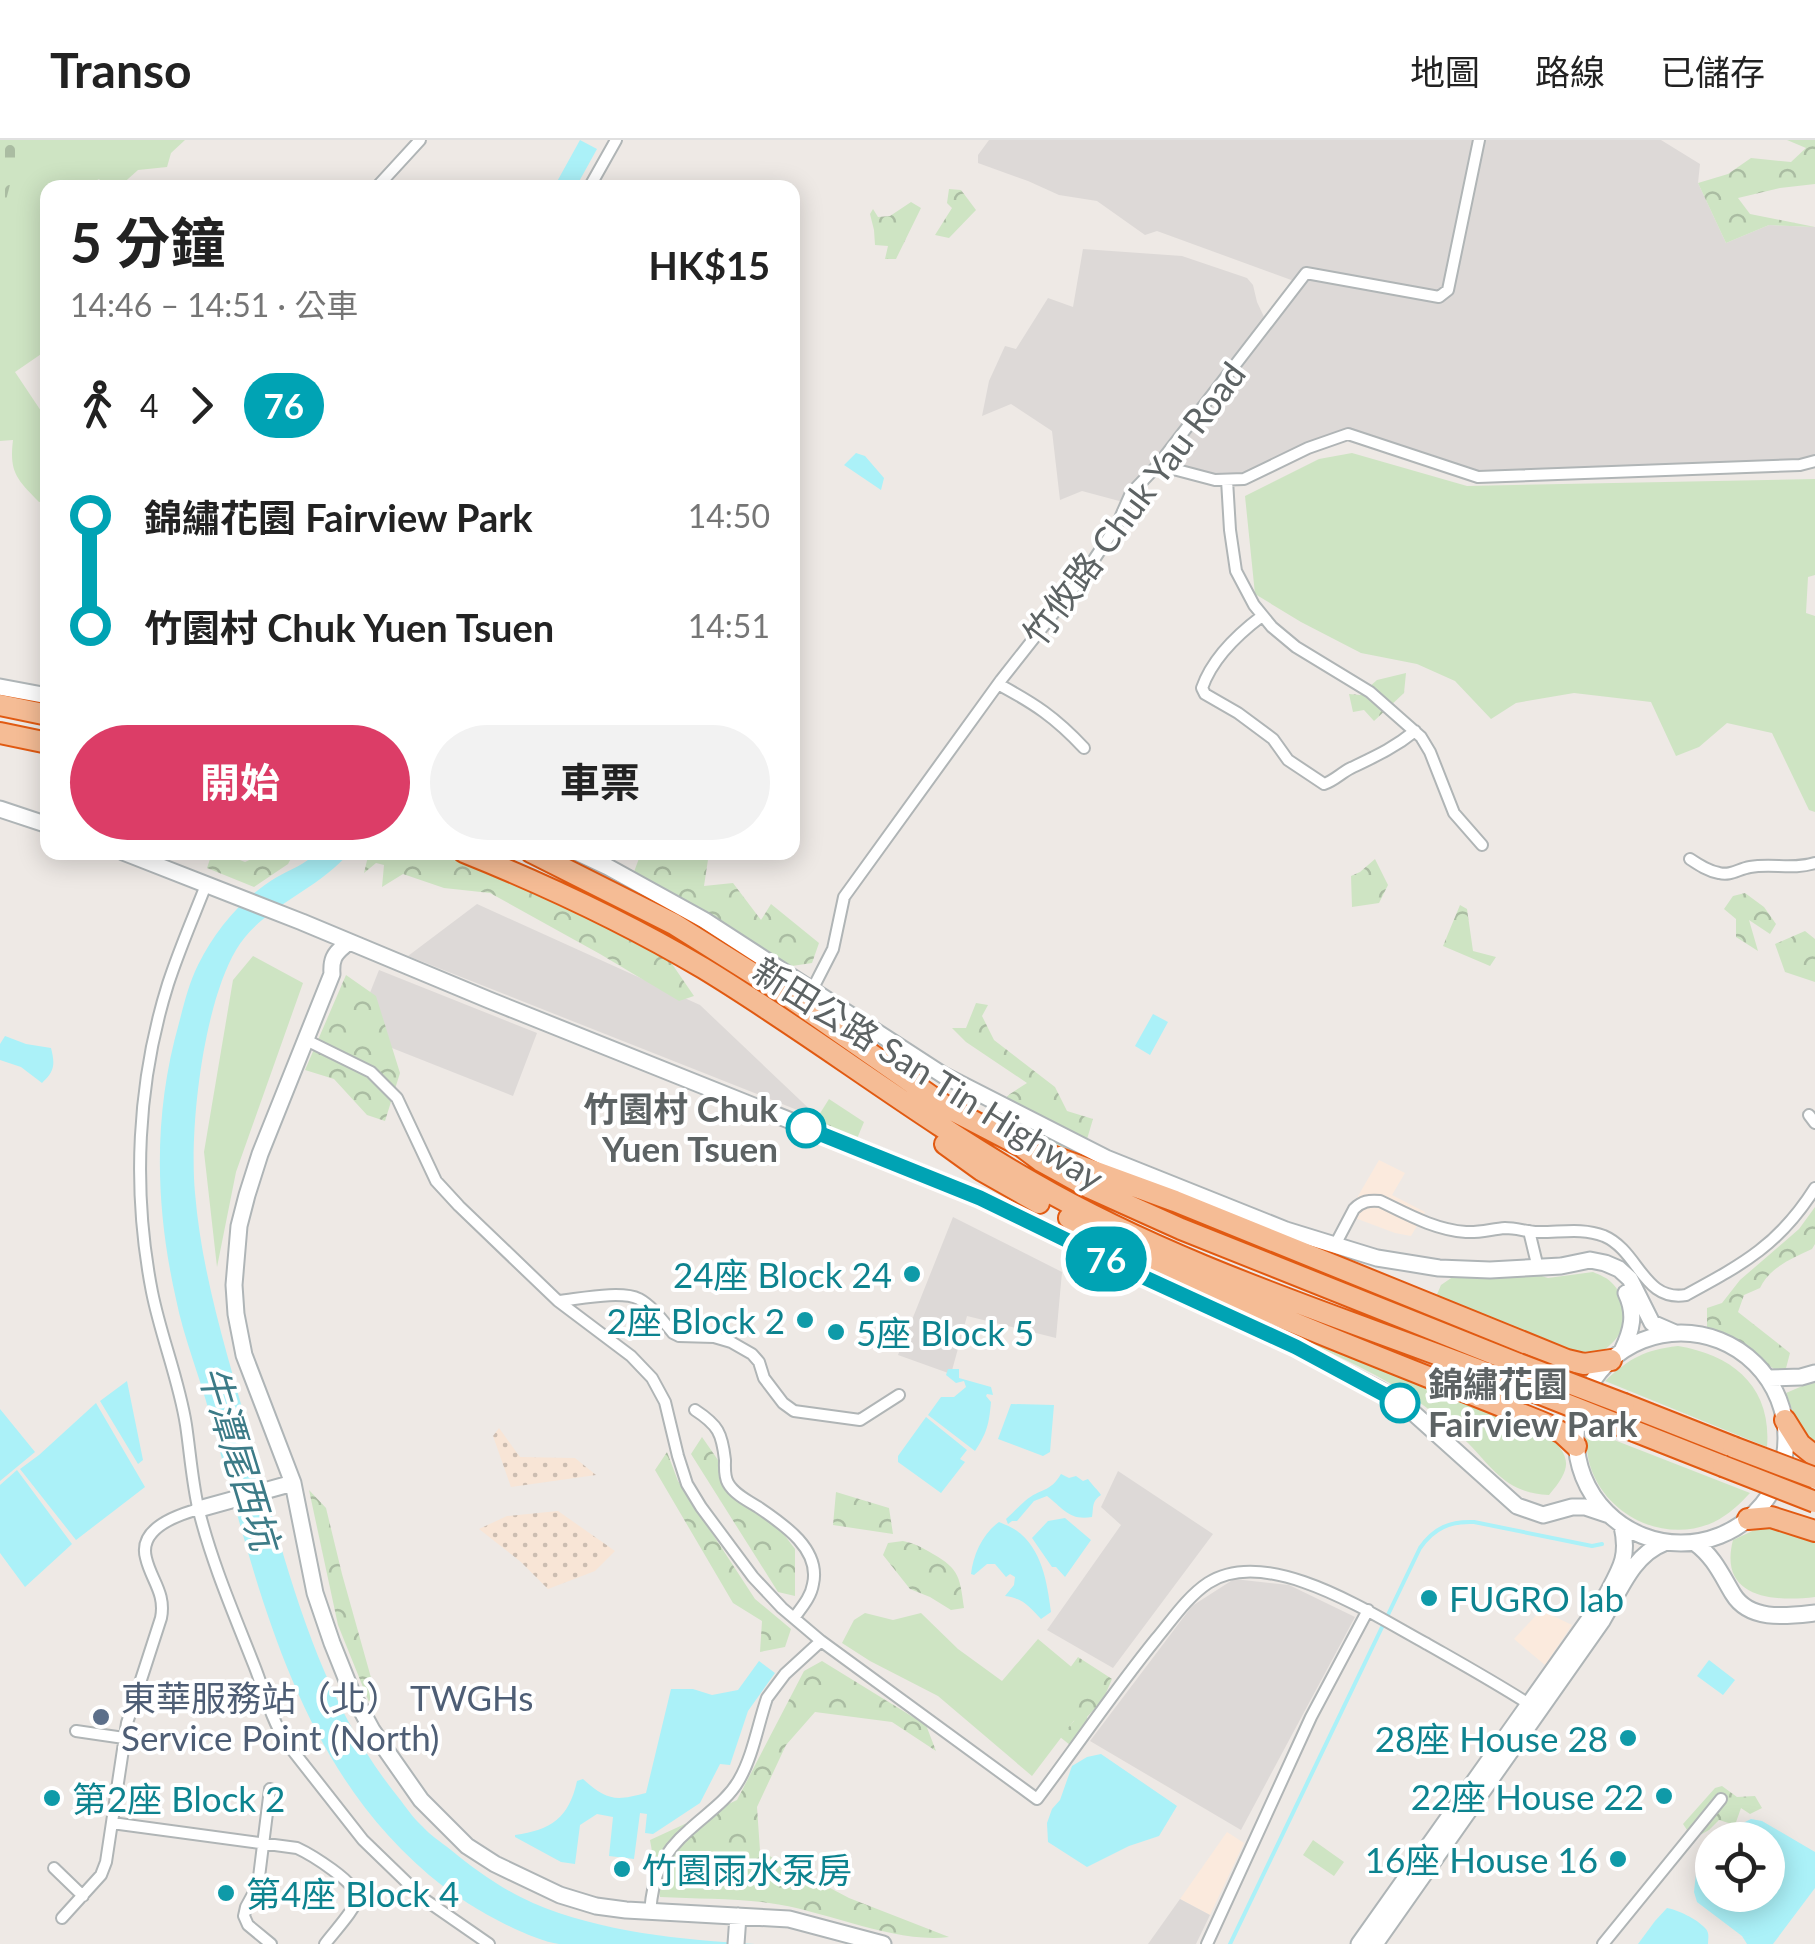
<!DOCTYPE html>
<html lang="zh-TW">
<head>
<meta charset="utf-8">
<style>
  :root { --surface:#fff; --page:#f2f2f2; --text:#222; --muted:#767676; --line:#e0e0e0; --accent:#dc3d67 }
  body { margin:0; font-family:Lato,"Noto Sans TC",sans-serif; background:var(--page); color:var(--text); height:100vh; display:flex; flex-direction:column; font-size:38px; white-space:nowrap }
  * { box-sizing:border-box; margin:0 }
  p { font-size:32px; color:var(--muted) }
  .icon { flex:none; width:55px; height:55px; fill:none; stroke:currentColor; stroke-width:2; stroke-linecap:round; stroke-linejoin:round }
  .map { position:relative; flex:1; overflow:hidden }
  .panel { position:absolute; left:40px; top:40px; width:760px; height:680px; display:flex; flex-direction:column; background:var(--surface); border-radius:20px; box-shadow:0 5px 25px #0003 }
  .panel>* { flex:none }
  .badge { padding:0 20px; border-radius:32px; font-size:35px; line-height:65px }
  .buttons { position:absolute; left:1695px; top:1682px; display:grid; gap:20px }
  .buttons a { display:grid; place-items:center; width:90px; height:90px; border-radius:50%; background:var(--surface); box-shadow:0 5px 25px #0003; font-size:50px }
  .map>.badge { position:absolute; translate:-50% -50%; box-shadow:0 0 0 5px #fff }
  .legs { display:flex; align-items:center; gap:15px; height:110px; padding:0 30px; font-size:32px }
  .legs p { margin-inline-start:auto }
  .summary { display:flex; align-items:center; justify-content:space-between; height:170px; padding:0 30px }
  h1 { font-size:55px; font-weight:700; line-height:75px }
  .button { display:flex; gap:20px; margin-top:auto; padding:20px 30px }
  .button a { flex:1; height:115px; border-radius:60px; background:var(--accent); color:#fff; font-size:40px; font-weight:700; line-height:115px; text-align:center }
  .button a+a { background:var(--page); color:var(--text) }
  ul { padding:0 30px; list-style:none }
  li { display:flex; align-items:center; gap:35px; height:110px; font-size:38px }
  li i { display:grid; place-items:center; width:15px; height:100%; margin:0 12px; background:currentColor }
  li i::after { content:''; width:25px; height:25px; margin:-12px; border:8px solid; border-radius:50%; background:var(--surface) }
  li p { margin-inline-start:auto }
  li:first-child i { background:linear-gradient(#0000 50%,currentColor 0) }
  li:last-child i { background:linear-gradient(currentColor 50%,#0000 0) }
  header { display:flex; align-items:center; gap:60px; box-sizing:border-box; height:140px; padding:0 50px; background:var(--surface); border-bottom:2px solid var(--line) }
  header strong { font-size:48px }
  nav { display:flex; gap:55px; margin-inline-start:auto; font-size:35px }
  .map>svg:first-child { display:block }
  .commercial { fill:#fbeadd }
  .industrial { fill:#ddd9d7 }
  .green { fill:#cee4c3 }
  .forest { fill:url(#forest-crowns) }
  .sand { fill:url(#sand-dots) }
  .cemetery { fill:url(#cemetery-stones) }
  .park { fill:url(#park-tufts) }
  .water { fill:#abf1f8 }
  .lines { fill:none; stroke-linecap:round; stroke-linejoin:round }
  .stream { stroke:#abf1f8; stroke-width:4 }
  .street-casing { stroke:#b0b5b6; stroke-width:14 }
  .secondary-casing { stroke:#afb5b7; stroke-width:19 }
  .highway-casing { stroke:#e15a12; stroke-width:24 }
  .street { stroke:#fff; stroke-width:10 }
  .secondary { stroke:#fff; stroke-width:15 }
  .highway { stroke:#f5bc95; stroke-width:20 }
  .highway-bridge-casing { stroke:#e15a12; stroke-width:24; stroke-linecap:butt }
  .highway-bridge { stroke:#f5bc95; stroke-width:20 }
  .line-1-casing { stroke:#fff; stroke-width:22 }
  .line-1 { stroke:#00a3b4; stroke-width:15 }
  .stop-1-dot { fill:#fff; stroke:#00a3b4; stroke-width:5 }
  .culture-dot { fill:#0f9aa8; stroke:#fff; stroke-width:4 }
  .service-dot { fill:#5c6f8a; stroke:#fff; stroke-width:4 }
  .labels { text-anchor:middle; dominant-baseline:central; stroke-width:8; stroke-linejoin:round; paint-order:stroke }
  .street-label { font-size:35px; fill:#5d6364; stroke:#fff }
  .stop-label { font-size:35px; font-weight:bold; fill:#5d6364; stroke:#fff; text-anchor:end }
  .culture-label { font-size:35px; fill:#0d838f; stroke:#fff; text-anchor:end }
  .service-label { font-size:35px; fill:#4e5e75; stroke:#fff; text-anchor:start }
  .water-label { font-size:38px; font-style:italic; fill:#3c7b87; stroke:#fff }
</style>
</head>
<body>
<header>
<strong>Transo</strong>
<nav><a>地圖</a><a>路線</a><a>已儲存</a></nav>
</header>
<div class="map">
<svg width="1815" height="1804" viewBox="0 0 1815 1804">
  <defs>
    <pattern id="forest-crowns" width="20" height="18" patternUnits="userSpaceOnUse" patternTransform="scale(2.5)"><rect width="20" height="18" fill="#cee4c3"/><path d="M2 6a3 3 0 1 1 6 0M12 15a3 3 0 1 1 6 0" fill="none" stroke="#aabca2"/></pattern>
    <pattern id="sand-dots" width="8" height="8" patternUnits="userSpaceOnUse" patternTransform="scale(2.5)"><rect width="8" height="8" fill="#f8e5d6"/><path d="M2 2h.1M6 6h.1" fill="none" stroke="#ccbdb1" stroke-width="1.8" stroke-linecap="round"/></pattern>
    <pattern id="cemetery-stones" width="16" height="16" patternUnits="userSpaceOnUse" patternTransform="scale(2.5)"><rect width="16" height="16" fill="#cee4c3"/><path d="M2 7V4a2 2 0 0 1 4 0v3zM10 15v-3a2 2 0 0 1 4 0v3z" fill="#aabca2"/></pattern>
    <pattern id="park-tufts" width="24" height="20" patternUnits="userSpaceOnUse" patternTransform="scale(2.5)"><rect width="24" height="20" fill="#cee4c3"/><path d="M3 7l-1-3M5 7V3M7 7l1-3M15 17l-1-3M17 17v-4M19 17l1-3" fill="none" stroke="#aabca2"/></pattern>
  </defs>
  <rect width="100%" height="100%" fill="#eee9e5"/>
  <path class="commercial" d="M1379,1020L1405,1033L1392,1055L1425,1072L1411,1096L1395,1093L1347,1075Z
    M1541,1470L1572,1485L1545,1525L1514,1499Z
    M1227,1692L1244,1703L1210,1775L1180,1759Z"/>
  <path class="industrial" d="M989,0H1475L1444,148L1438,153L1304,129L1294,141L1157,91L1145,95L1097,61L1059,55L1028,41L978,23V15Z
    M1483,0H1661L1700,24L1698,43L1726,103L1769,85L1815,87V317L1800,321L1479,333L1348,290L1243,335H1215L1165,323L1307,138L1439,161L1447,158L1452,152Z
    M1083,109L1182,116L1247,138L1253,145L1257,162L1265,179L1123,362L1082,351L1060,360L1052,291L1011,264L982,276L989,241L1005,206L1016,209L1048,158L1073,167Z
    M477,764L700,865L820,979L408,816Z
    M379,830L537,893L513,956L354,893Z
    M953,1077L1062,1132L1056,1198L967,1176L951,1234L898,1215Z
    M1118,1331L1213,1394L1113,1528L1047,1490L1121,1385L1101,1367Z
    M1234,1439L1289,1445L1355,1477L1241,1690L1090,1601L1192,1466Z
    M1180,1759L1210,1775L1196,1804H1148Z"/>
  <path class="green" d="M0,0H185L171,13L167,27L138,30L119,47H106L99,39L85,47L48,48L47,71L40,76L47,94V210L15,232L47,280V361L39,362C17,339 9,333 13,300L0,301Z
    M1352,313L1467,346L1815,339V435L1808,437L1806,473L1815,476V672L1809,670L1772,593L1727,583L1699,607L1676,616L1651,562L1574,553L1516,563L1491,579L1455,541L1417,524L1361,513L1301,482L1255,454L1245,356L1319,319Z
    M253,816L303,843L236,1032L217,1127L204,1012L233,840Z
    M1593,1132C1600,1135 1608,1138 1613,1144C1639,1172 1620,1211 1585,1217L1435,1159L1441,1145L1457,1134H1535L1548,1138Z
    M1313,1197L1544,1292C1572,1316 1573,1327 1549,1355C1507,1353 1495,1331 1468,1303C1455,1291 1441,1278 1427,1268C1392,1241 1345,1219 1304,1201Z
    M1678,1206C1733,1215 1772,1247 1767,1307L1605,1241C1630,1218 1644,1210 1678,1206Z
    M1815,1243V1304C1799,1290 1793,1273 1786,1253L1807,1244Z
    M1586,1289L1750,1353C1740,1364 1728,1375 1714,1382C1669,1403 1614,1380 1594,1336C1587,1321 1586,1305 1586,1289Z
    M1763,1386L1815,1402V1457C1773,1462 1718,1458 1733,1400Z
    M865,1473L893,1480L921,1473L958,1509L1002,1541L1038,1499L1098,1549L1032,1636L938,1556L870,1521L842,1503L854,1480Z
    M1313,1700L1344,1722L1334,1736L1303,1715Z"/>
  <path class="forest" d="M1787,0H1815V44L1780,48L1738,58L1750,74L1815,87L1769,85L1726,103L1698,43L1728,34L1751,18L1791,22L1806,8Z
    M949,49L961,50L976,70L949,98L935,95L952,68L947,63Z
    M911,62L921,68L896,119H885L888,106L875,105L874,90L870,74L873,69L878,77L890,76Z
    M1406,533L1404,553L1374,581L1364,570L1353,572L1349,554L1360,555L1377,540Z
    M369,712L426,713L487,728L580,772L670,821L694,856L679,861L600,814L490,753L444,748L403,734L382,747L384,725L376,723L364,733Z
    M212,713H222L245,722L265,713H294L288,724L254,747L207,728Z
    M641,713H709L704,746L733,743L761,780L771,764L819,803L812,823L765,830L628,748Z
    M1375,719L1388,745L1379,763L1352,767L1351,736L1360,732Z
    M1745,753L1764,767L1776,784L1770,794L1749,780L1758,811L1736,797V779L1724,769L1733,756Z
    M1460,765L1467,769L1473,811L1496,817L1490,826L1443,806Z
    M1805,791L1815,799V842L1785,832L1775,804Z
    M346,835L376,856L400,933L385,981L367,975L334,939L305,930Z
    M976,863L988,865L982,876L994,900L1055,947L1067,971L1093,979L1082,1016L1030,992L985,978L1010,954L1027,943L966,902L952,888H966Z
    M1815,1067V1104L1812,1109C1792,1118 1769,1128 1760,1148L1744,1155L1738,1172L1790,1213L1785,1232L1774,1229L1743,1207L1707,1189V1168L1722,1163L1740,1140L1799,1089Z
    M702,1297L752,1369L779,1388L795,1409V1456L778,1452L691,1314Z
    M667,1312L678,1341L755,1459L791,1489L785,1507L760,1512L762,1481L733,1463L655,1330Z
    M309,1350L326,1368L342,1434L375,1552L369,1562L338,1485Z
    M836,1352L889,1368L893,1394L833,1385Z
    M903,1401C914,1403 923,1408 933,1414C960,1429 960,1439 964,1468L951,1470L930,1457L910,1449L883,1415L888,1403Z
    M1078,1517L1112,1539L1103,1560L1087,1577L1091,1591L1075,1596L1070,1605L1060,1597L1074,1581L1076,1564L1088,1549L1067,1532Z
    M822,1521L926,1585L936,1611L892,1582L815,1572L786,1605L757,1667L760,1711L849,1758L949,1797C893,1804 825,1770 769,1763C733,1758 696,1759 660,1757L650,1700L737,1660L804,1531Z
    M1722,1646L1737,1657L1755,1656L1762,1668L1750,1674L1741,1668L1735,1685L1719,1680L1709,1690L1693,1699L1683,1684L1715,1648Z"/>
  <path class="sand" d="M499,1288L520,1317L575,1318L596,1335L511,1347L493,1296Z
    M558,1371L615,1411L595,1431L548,1449L521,1422L479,1389L507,1376Z"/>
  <path class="cemetery" d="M0,0L21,1L0,84Z"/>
  <path class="park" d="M829,959L864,982L856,1001L814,983Z"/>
  <path class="water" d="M580,0L597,9L576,47H554Z
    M856,313L865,316L884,338L881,350L844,325Z
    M315,713H349C317,751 261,767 236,810C203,866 189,989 195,1053C202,1137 228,1216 250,1296C285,1420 315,1554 398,1657C406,1667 413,1678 422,1686C430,1695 441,1702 451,1710C475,1730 505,1751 533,1763C600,1792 683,1800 755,1804C710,1804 665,1804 619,1804C600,1804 578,1804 559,1804C528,1800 469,1766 444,1747C295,1632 258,1447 210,1275C200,1237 184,1199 176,1159C155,1066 153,975 179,883C184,864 189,843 198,825C216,789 242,758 277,737C291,729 305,725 315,713Z
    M1153,874L1168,882L1150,915L1135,906Z
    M5,896L26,904L51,908C55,924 55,931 42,943L21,927L0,920V904Z
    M948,1229H959V1238L991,1247L993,1255L987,1254L986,1256L991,1262C989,1284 987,1293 975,1311L928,1275L941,1257H954L966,1247L964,1241L956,1243L946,1235Z
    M127,1241L143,1320L138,1324L100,1261Z
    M96,1263L145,1347L76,1400L20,1329L39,1315Z
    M1011,1264L1054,1265L1050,1312L1043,1316L998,1299Z
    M0,1269L35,1312L0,1341Z
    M926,1277L967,1310L960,1319L965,1322L941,1353L898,1322V1316Z
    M17,1330L72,1404L25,1447L0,1413V1345Z
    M1061,1334L1069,1338L1076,1336L1083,1341L1088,1339C1092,1345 1098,1350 1101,1355C1091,1362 1094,1367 1092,1377C1069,1381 1063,1368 1047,1356L1034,1361L1017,1381H1012L1008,1384L1006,1379C1013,1373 1018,1367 1025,1361C1040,1348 1050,1353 1061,1334Z
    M1065,1378L1091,1400L1065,1437L1056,1427H1052L1032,1398L1048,1381Z
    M999,1382C1004,1384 1009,1386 1014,1389C1042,1407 1047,1442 1051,1472L1041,1479C1029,1466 1022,1458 1005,1456L1014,1445L1015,1437L1010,1434L1006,1437L995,1424H987L974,1435L971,1434C973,1415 983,1393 999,1382Z
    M1709,1520L1735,1540L1723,1555L1697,1536Z
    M759,1521L775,1533L748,1571L730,1625L720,1624L700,1663L653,1694L645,1693L647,1674L640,1673L634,1719L609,1716L613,1677L597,1674L580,1685L575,1724L561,1722L515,1697V1695C551,1690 569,1678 577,1641L583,1639C607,1661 616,1661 646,1653L671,1549H693L712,1555L738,1550Z
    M1101,1614L1177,1666L1159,1696L1129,1706L1087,1727L1048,1702L1047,1683L1052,1669L1060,1660L1072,1626L1087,1617Z
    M1751,1679L1762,1681L1815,1712V1748L1773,1804H1747L1742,1796L1697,1762L1694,1752L1696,1733L1712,1714V1755H1768V1700H1726L1741,1684Z
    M1667,1768C1678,1770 1697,1779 1705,1788C1710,1793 1708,1798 1708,1804H1638L1655,1781Z"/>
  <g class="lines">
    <path class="stream" d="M1230,1804L1420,1408C1434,1388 1450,1381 1474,1382L1592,1406L1602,1404"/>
    <g class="street-casing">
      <path id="street" d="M376,48L420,0
        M589,48L616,0
        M1158,325L1215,340L1244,339L1308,308L1348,294L1478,337L1800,325L1815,321
        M1227,340L1230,390L1236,431L1254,465L1272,487L1296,507L1370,552L1421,597L1430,612L1454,673L1482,705
        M1262,476C1238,494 1212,519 1202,548L1205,554L1238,573L1273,599L1288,620L1324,644C1334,641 1341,633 1351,628C1376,616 1394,608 1415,591
        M998,544C1035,564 1055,577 1084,608
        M1690,719C1699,725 1708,731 1719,733C1731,736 1738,729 1750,727C1772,723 1793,730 1815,723
        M206,745C193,778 179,810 168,844C137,943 132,1050 152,1152C161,1197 179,1240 186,1285C190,1312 192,1340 198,1367C211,1421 234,1474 254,1525C264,1550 271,1579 286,1602L363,1700L424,1759L489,1804
        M812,850L833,809L844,757L1001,540L1083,436L1117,385L1131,353L1158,325L1306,133L1439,157L1448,150L1479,0
        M304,899L371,932L397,958L436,1041L459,1066L558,1161L631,1216L652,1238L665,1262L678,1316L687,1344L701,1367L753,1437L782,1468L821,1501L1037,1659C1077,1606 1114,1551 1156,1499C1172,1480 1187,1457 1208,1443C1268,1404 1373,1475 1427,1504C1462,1524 1498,1544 1532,1566
        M1809,975L1815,983
        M1529,1091L1538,1128
        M1335,1105L1354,1069C1362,1061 1369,1060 1380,1061C1407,1074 1435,1090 1466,1092C1479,1093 1492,1089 1505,1088C1516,1088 1524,1091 1535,1092C1558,1093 1581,1087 1604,1096C1639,1111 1643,1162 1686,1155C1743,1124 1779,1105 1815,1048
        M559,1161C579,1159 621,1150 639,1159C652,1166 663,1181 673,1193L679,1196L714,1197L731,1202L752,1214L759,1222L764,1238L783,1263L794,1271L860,1280L899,1255
        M695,1270C718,1285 722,1293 725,1320C725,1327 724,1336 728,1343C734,1354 748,1361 758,1367C783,1384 821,1409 813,1444C811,1457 802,1467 794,1478
        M76,1591L124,1598
        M270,1649L258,1745L246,1767L244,1776L248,1785L271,1804
        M112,1683L297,1708C310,1714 358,1743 357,1758C356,1769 332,1794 325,1804
        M54,1728L83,1756
        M650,1772C653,1736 661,1714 689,1690C706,1674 727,1661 739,1640C753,1616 758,1584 767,1558L785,1534L821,1501
        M62,1778L101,1735L106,1722L127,1583L161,1478C166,1453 151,1440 146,1418C138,1388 177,1375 199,1369
        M1207,1804L1311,1577L1368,1470
        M1603,1804L1721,1659"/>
    </g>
    <g class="secondary-casing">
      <path id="secondary" d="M0,547L48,556
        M0,669L48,685
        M123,712L302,782L489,860L951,1045L1128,1130L1296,1207L1380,1250L1409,1269L1517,1366L1543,1375L1572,1367H1585L1609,1375
        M576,712L608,727L704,780L943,935L1106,1018L1286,1090L1377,1118L1439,1128L1490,1130L1561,1126L1590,1120L1605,1123L1619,1129L1630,1139L1652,1183L1675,1193
        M344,806C334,814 331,820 332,834L260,1014L247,1055L239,1086L234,1145L236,1174L244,1215L293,1343L315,1453L332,1503L352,1553L372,1590L421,1660L467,1706L495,1724L560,1755L596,1766L626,1770L789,1779L883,1804
        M1576 1298a105 105 0 1 1 210 0a105 105 0 1 1-210 0Z
        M1622,1211C1632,1190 1636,1174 1626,1153
        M1768,1238L1801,1237L1815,1233
        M199,1369L293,1343
        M1695,1403C1714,1417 1721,1434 1733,1454C1750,1482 1788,1476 1815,1473
        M736,1804L738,1776
        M1359,1804L1607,1454C1621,1428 1629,1416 1622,1386
        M1375,1804L1602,1481C1619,1453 1632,1415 1664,1403"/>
    </g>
    <g class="highway-casing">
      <path id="highway" d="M0,565L48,575
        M0,593L48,603
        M464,712C546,745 627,783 703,828C815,896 919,978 1033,1043C1185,1131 1353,1180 1515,1244
        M531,712L674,784L779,850L948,968L1021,1006L1041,1021L1090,1048L1181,1089L1519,1224
        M945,1004L981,1030L1039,1063
        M1052,1016L1175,1061L1567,1220L1584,1224L1611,1220
        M1069,1078C1222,1160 1386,1219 1546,1284L1562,1293L1576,1306
        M1624,1264L1733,1307
        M1785,1280L1800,1304L1815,1316
        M1619,1285L1723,1326
        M1748,1379L1771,1377L1815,1391"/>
    </g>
    <use href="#street" class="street"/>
    <use href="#secondary" class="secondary"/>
    <use href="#highway" class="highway"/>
    <g class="highway-bridge-casing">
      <path id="highway-bridge" d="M1519,1224L1624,1264
        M1515,1244L1619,1285
        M1733,1307L1815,1338
        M1723,1326L1815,1362"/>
    </g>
    <use href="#highway-bridge" class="highway-bridge"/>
  </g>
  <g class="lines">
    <g class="line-1-casing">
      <path id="line-1" d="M806,988L980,1058L1128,1130L1296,1207L1400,1263"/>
    </g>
    <use href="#line-1" class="line-1"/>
  </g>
  <g class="stop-1-dot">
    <circle cx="806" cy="988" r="18"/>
    <circle cx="1400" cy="1263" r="18"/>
  </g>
  <g class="culture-dot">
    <circle cx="912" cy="1134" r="10"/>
    <circle cx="805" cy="1180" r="10"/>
    <circle cx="836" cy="1192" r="10"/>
    <circle cx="1429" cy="1458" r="10"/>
    <circle cx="1628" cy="1598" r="10"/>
    <circle cx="1664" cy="1656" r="10"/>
    <circle cx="52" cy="1658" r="10"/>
    <circle cx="1618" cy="1719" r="10"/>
    <circle cx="622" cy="1729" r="10"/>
    <circle cx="226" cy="1753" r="10"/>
  </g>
  <circle class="service-dot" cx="101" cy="1577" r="10"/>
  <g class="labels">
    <g class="street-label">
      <text transform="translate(1133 363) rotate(-53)">竹攸路 Chuk Yau Road</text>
      <text transform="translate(929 933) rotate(32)">新田公路 San Tin Highway</text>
    </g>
    <g class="stop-label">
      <text x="778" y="968">竹園村 Chuk<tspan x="778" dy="40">Yuen Tsuen</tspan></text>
      <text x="1428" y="1243" text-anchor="start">錦繡花園<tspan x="1428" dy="40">Fairview Park</tspan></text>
    </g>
    <g class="culture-label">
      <text x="892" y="1134">24座 Block 24</text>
      <text x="785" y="1180">2座 Block 2</text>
      <text x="856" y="1192" text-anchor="start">5座 Block 5</text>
      <text x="1449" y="1458" text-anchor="start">FUGRO lab</text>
      <text x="1608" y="1598">28座 House 28</text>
      <text x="1644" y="1656">22座 House 22</text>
      <text x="72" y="1658" text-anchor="start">第2座 Block 2</text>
      <text x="1598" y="1719">16座 House 16</text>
      <text x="642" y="1729" text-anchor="start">竹園雨水泵房</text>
      <text x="246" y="1753" text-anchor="start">第4座 Block 4</text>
    </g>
    <g class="service-label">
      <text x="121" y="1557">東華服務站（北） TWGHs<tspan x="121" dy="40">Service Point (North)</tspan></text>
    </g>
    <g class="water-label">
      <text transform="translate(240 1317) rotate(73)">牛潭尾西坑</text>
    </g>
  </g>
</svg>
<div class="buttons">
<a><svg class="icon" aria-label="locate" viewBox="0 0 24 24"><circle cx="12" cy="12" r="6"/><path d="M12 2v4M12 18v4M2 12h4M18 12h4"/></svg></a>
</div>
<b class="badge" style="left:1106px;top:1119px;background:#00a3b4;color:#fff">76</b>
<section class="panel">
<div class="summary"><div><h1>5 分鐘</h1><p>14:46 – 14:51 · 公車</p></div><b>HK$15</b></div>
<div class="legs"><svg class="icon" aria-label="walk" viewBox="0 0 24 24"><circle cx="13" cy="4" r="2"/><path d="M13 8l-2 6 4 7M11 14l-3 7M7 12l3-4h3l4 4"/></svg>4<svg class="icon" aria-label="forward" viewBox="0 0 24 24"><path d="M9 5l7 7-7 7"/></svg><b class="badge" style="background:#00a3b4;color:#fff">76</b></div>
<ul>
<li><i style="color:#00a3b4"></i><b>錦繡花園 Fairview Park</b><p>14:50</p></li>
<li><i style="color:#00a3b4"></i><b>竹園村 Chuk Yuen Tsuen</b><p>14:51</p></li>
</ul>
<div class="button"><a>開始</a><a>車票</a></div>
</section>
</div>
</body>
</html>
